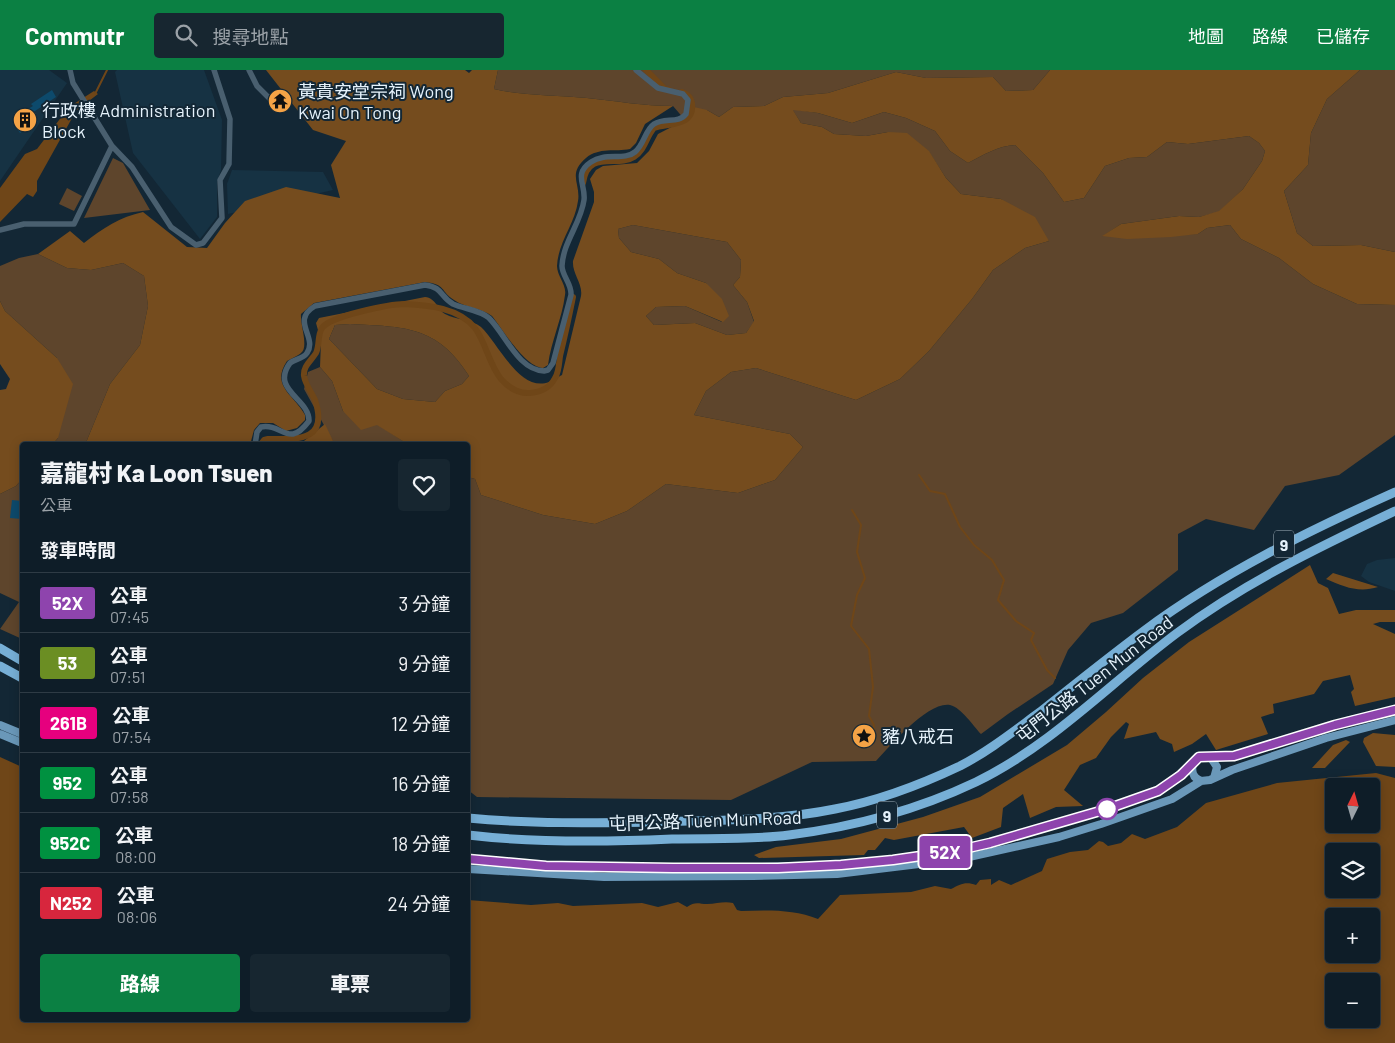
<!DOCTYPE html>
<html lang="zh-TW">
<head>
<meta charset="utf-8">
<style>
  :root { --surface:#0e1d28; --page:#172630; --text:#f1f3f6; --muted:#9ba2a8; --line:#2e3b45; --accent:#0b8043 }
  body { margin:0; font-family:Barlow,"Noto Sans TC",sans-serif; background:var(--page); color:var(--text); height:100vh; display:flex; flex-direction:column; font-size:19px; white-space:nowrap }
  * { box-sizing:border-box; margin:0 }
  p { font-size:16px; color:var(--muted) }
  .icon { flex:none; width:28px; height:28px; fill:none; stroke:currentColor; stroke-width:2; stroke-linecap:round; stroke-linejoin:round }
  .map { position:relative; flex:1; overflow:hidden }
  .sheet { position:absolute; left:20px; top:372px; width:450px; height:580px; display:flex; flex-direction:column; background:var(--surface); border-radius:5px; box-shadow:0 2px 12px #0003,0 0 0 1px var(--line) }
  .sheet>* { flex:none }
  .badge { padding:0 10px; border-radius:4px; font-size:18px; line-height:32px }
  .needle { width:32px; rotate:5deg }
  .tools { position:absolute; left:1325px; top:708px; display:grid; gap:10px }
  .tools a { display:grid; place-items:center; width:55px; height:55px; border-radius:5px; background:var(--surface); box-shadow:0 2px 12px #0003,0 0 0 1px var(--line); font-size:25px }
  .map>.badge { position:absolute; translate:-50% -50%; box-shadow:0 0 0 2px #fff }
  h2 { padding:0 20px; font-size:19px; line-height:45px }
  .round { display:grid; place-items:center; flex:none; width:52px; height:52px; border-radius:5px; background:var(--page) }
  .overview { display:flex; align-items:center; justify-content:space-between; height:85px; padding:0 20px }
  h1 { font-size:24px; font-weight:800; line-height:38px }
  .primary-button { display:flex; gap:10px; margin-top:auto; padding:10px 20px }
  .primary-button a { flex:1; height:58px; border-radius:5px; background:var(--accent); color:#fff; font-size:20px; font-weight:800; line-height:58px; text-align:center }
  .primary-button a+a { background:var(--page); color:var(--text) }
  ul { padding:0; list-style:none }
  li { display:flex; align-items:center; gap:15px; height:60px; padding:0 20px; border-top:1px solid var(--line) }
  li div { flex:1 }
  li b { display:block; font-size:19px }
  li em { font-style:normal }
  li .badge { min-width:55px; font-weight:700; text-align:center }
  header { display:flex; align-items:center; gap:30px; box-sizing:border-box; height:70px; padding:0 25px; background:var(--accent); color:#fff }
  header strong { font-size:24px }
  nav { display:flex; gap:28px; margin-inline-start:auto; font-size:18px }
  .search { width:350px; height:45px; background:var(--page); display:flex; align-items:center; gap:12px; box-sizing:border-box; padding:0 18px; border-radius:5px; color:var(--muted); font-size:19px }
  .map>svg:first-child { display:block }
  .built { fill:#163243 }
  .green { fill:#5e452c }
  .forest { fill:#754c1e; fill-rule:evenodd }
  .water { fill:#6f4618; fill-rule:evenodd }
  .lines { fill:none; stroke-linecap:round; stroke-linejoin:round }
  .stream { stroke:#6f4618; stroke-width:2 }
  .canal { stroke:#6f4618; stroke-width:6 }
  .building { fill:#0d4a6c }
  .major-tunnel { stroke:#334653; stroke-width:8; stroke-dasharray:8 4; stroke-linecap:butt }
  .minor { stroke:#495f6f; stroke-width:5.5 }
  .major { stroke:#6a98b9; stroke-width:8 }
  .highway { stroke:#77afd6; stroke-width:9 }
  .line-casing { stroke:#fff; stroke-width:11 }
  .line { stroke:#8e44ad; stroke-width:8 }
  .stop-dot { fill:#fff; stroke:#8e44ad; stroke-width:2.5 }
  .labels { text-anchor:middle; dominant-baseline:central; stroke-width:4; stroke-linejoin:round; paint-order:stroke }
  .shield { fill:#132735; stroke:#a7b6c0; stroke-width:1 }
  .shield-label { font-size:16px; font-weight:bold; fill:#e6f3fc }
  .poi-label { font-size:18px; fill:#e6f3fc; stroke:#132735; text-anchor:start }
  .street-label { font-size:18px; fill:#e6f3fc; stroke:#132735 }
</style>
</head>
<body>
<header>
<strong>Commutr</strong>
<div class="search"><svg class="icon" aria-label="search" viewBox="0 0 24 24"><circle cx="10" cy="10" r="6"/><path d="M15 15l6 6"/></svg>搜尋地點</div>
<nav><a>地圖</a><a>路線</a><a>已儲存</a></nav>
</header>
<div class="map">
<svg width="1395" height="973" viewBox="0 0 1395 973">
  <rect width="100%" height="100%" fill="#132735"/>
  <path class="built" d="M0,0H49L67,13L0,111Z
    M117,0H204L222,50L221,100L217,112V147L200,169L133,83L115,2Z
    M232,100L323,102L333,120L228,144L227,114Z
    M1395,488V521L1369,512L1361,506L1367,494L1377,490Z"/>
  <path class="green" d="M498,0H1050L1033,20L1006,21L993,7L926,8L896,2L828,23L783,27L764,36L733,37L719,47L707,40L685,50L673,36C644,36 616,31 587,28C556,25 524,26 494,19Z
    M1360,0H1395V182L1361,175L1313,176L1297,163L1284,121L1308,95L1311,63L1327,29Z
    M792,39L818,43L852,53L884,42L906,48L935,61L950,81L968,93C983,85 998,76 1015,75L1043,103L1064,132L1084,128L1105,96L1129,88L1147,87L1167,72L1188,74L1249,66L1259,73L1265,81L1262,91L1243,119L1219,142L1199,147L1179,146L1121,154L1103,166L1198,164L1207,158L1230,155L1241,169L1279,188L1313,214L1357,234L1395,235V365L1339,405L1285,416L1254,460L1206,449L1178,464V500L1123,543L1091,553L1068,580L1053,614L1008,644L981,664C973,656 962,638 950,635C928,631 890,676 876,691L812,692L731,730L477,727L468,720V407L475,409L481,425L543,445L595,454L627,441L666,414L738,423L775,410L803,377L790,364L694,345L706,321L731,302L756,298L856,330L900,309L929,281L972,229L993,200L1025,178L1049,171L1001,129L961,124L946,108L929,82L888,62L866,66L834,64L822,57L801,53Z
    M113,88L123,93L150,140L84,148Z
    M67,118L82,126L74,141L59,134Z
    M633,155L727,172L741,190L740,207L733,215L747,232L754,252L746,263L727,265L695,253L654,255L646,246L656,237L685,236L722,252L706,213L677,203L659,189L631,182L619,168L618,159Z
    M38,184L67,198L91,200L123,193L144,206L148,236L140,275L110,314L85,375H52L58,368L57,288L5,241L0,231V196L19,188Z
    M350,254C404,257 437,255 469,306L462,314L445,321L435,332L403,329L377,319L329,269L335,255Z
    M320,297L332,311L343,341L377,354L409,375H335L304,319L308,302Z
    M22,409V569L0,559L19,532L0,523V424L16,416Z"/>
  <path class="forest" d="M266,0H465L469,3L472,0H498L494,19C524,26 556,25 587,28C616,31 644,36 673,36L645,54L636,73L630,79C615,82 599,77 586,88C567,104 581,114 578,131C575,154 558,172 557,196C557,206 567,215 565,225C562,249 551,271 548,295L543,298C525,297 503,260 492,246C481,238 466,238 454,230C440,221 446,214 425,212L314,233L301,244C300,255 309,277 301,283C298,286 292,288 287,291C270,316 295,326 305,345V350L297,358L286,361L273,353H260L254,360L250,375H85L110,314L140,275L148,236L144,206L123,193L91,200L67,198L38,184L70,161L84,173C103,158 120,147 143,142L187,177L207,178L225,153L245,131L286,117L340,128L331,95L346,71L313,60Z
    M1050,0H1360L1327,29L1311,63L1308,95L1284,121L1297,163L1313,176L1361,175L1395,182V235L1357,234L1313,214L1279,188L1241,169L1230,155L1207,158L1198,164L1171,167L1127,169L1102,166L1121,154L1179,146L1199,147L1219,141L1243,119L1262,91L1265,81L1259,73L1249,66L1188,74L1167,72L1147,87L1129,88L1105,96L1084,128L1064,132L1043,103L1015,75C998,76 983,85 968,93L950,81L935,61L906,48L884,42L852,53L818,43L793,40L801,53L822,57L834,64L866,66L888,62L907,63L929,81L946,108L961,124L1001,129L1035,147L1049,171L1025,178L993,200L972,229L929,281L900,309L856,330L756,298L731,302L706,321L694,345L790,364L803,377L775,410L738,423L666,414L627,441L595,454L543,445L481,425L475,409L468,407V375H409L377,355L361,360L343,341L332,311L320,297L321,271L316,253L319,248L425,227C436,228 437,239 445,244C456,250 472,249 481,257C498,273 520,323 549,312C553,311 558,307 562,305L581,226C583,213 572,204 573,191L594,132V122L590,109L596,100L603,96L637,93L649,81L658,64L685,50L694,37L707,40L719,47L733,37L764,36L783,27L828,23L896,2L926,8L993,7L1006,21L1033,20ZM633,155L727,172L741,190L740,207L733,215L747,232L754,251L746,263L727,265L695,253L654,255L646,246L656,237L685,236L723,252L729,246L722,229L706,213L677,203L659,189L631,182L619,168L618,159ZM350,254C404,257 437,255 469,306L462,314L445,321L435,332L403,329L377,319L329,269L335,255Z
    M0,231L5,241L57,288L73,314L58,368L52,375H22V409L16,416L0,424V320L6,319L10,309L0,294Z
    M325,354L335,375H299Z
    M1310,495L1318,513L1328,518L1339,544L1356,540H1395V552H1380L1373,554L1395,564V627L1355,636L1351,622L1354,619L1350,605L1323,611L1314,624L1273,634L1274,643L1261,647L1268,664L1216,680L1206,664L1192,674L1174,682L1172,674L1160,669L1156,662L1124,669L1129,654L1126,652L1111,667L1096,688L1080,695L1064,720L1083,736L1056,737L1030,748L1023,724L1003,738L1001,757L972,768L964,757L894,770L885,768L875,780H868L864,785L759,788L754,785L776,777L841,769L923,747L980,727L1067,675L1106,642L1143,608L1189,572Z
    M1333,503L1378,517C1359,523 1344,517 1326,509Z
    M1373,663L1395,665V697L1376,696L1363,672L1364,668Z
    M1346,670L1350,672L1325,698H1312L1333,675Z"/>
  <path class="water" d="M94,21L98,24L76,41L37,111V121L33,127L27,124L0,152V118L25,84L37,79L69,37Z
    M0,687L22,697V950H468V830L531,835L558,833L573,836L642,833L658,837L678,832L687,837C695,831 699,834 707,834C717,834 723,831 733,833L737,840L741,841C767,840 794,839 818,849L840,825L911,822L935,816L951,819C960,814 966,811 976,815L980,810L991,809V815L999,810L1011,815L1042,801L1047,789L1070,782L1088,780L1099,771L1103,772L1108,776L1121,773L1132,764L1145,769L1177,757L1206,733L1277,713L1376,703L1395,708V973H0ZM1334,716H1371V754H1334ZM1371,781V819H1334V781ZM1334,846H1371V884H1334ZM1334,911H1371V949H1334Z"/>
  <g class="lines">
    <path class="stream" d="M95,24L107,0
      M919,405L930,421L945,424L960,457L974,475L992,490L1004,510L998,530L1016,551L1034,563L1031,570L1047,600L1055,608
      M852,440L861,455L857,482L865,508L857,525L851,556L869,579L873,617L869,646L874,655L873,670"/>
    <path class="canal" d="M646,0L665,19L669,20
      M583,113C588,79 617,98 634,87C645,80 646,67 654,58C668,53 695,57 692,33C691,27 687,24 682,22
      M260,375L264,370L268,369C297,369 329,372 315,330C312,323 305,314 304,306C303,296 311,291 316,283C320,275 317,266 322,258C330,246 390,234 405,234C428,235 459,238 475,258C486,273 489,294 501,309C509,318 518,324 530,323C541,322 550,318 555,308C559,302 559,293 560,286C565,266 569,247 573,227"/>
  </g>
  <path class="building" d="M52,20L56,27L32,43L38,52L20,63L14,54L15,47L33,36L31,34Z
    M12,430L22,431V449L10,448Z"/>
  <g class="lines">
    <path class="major-tunnel" d="M966,779L1048,757L1141,727"/>
    <path class="minor" d="M70,0L73,13L112,76L132,97L171,157L196,175L203,173L222,148L220,110L229,94L230,49L214,0
      M249,0L257,16L270,29
      M0,160L24,154H74L112,76
      M255,375L257,362L261,357C283,353 288,379 309,351C310,329 270,320 290,293C295,289 303,289 307,283C318,267 290,251 315,236L425,215C443,217 440,227 453,234C464,239 480,240 489,248C506,265 518,300 544,301L548,300L553,293L571,225C572,214 562,206 562,196C563,172 581,153 584,130C586,115 573,104 591,92C605,82 624,91 635,82C644,75 645,60 654,54C665,47 678,54 686,44L688,30L683,24L658,18L636,0"/>
    <path class="major" d="M0,655L22,664
      M0,664L22,673
      M1211,688L1217,697L1214,708
      M1193,693C1191,702 1193,708 1201,711
      M1141,727L1158,721L1169,714L1199,687L1234,686L1347,651L1395,640
      M468,789C546,800 627,799 706,798C793,797 880,796 966,779
      M468,799L604,807L753,806L837,804L960,789L1059,767L1101,754L1172,729L1201,711L1210,710L1232,700L1326,668L1395,650"/>
    <path class="highway" d="M0,578L22,591
      M0,596L22,608
      M468,748C530,754 594,753 656,752C715,750 777,751 835,739C878,731 920,715 960,696C989,681 1014,661 1040,642C1075,614 1110,586 1145,560C1222,503 1308,461 1395,422
      M468,765C535,773 604,772 672,769C711,768 751,770 789,765C853,757 917,740 976,712C1052,675 1110,613 1177,563C1244,513 1319,477 1395,441"/>
  </g>
  <g class="lines">
    <g class="line-casing">
      <path id="line" d="M468,789L546,796L673,798H778L841,795L893,790L955,781L990,773L1107,739L1158,721L1181,705L1199,687L1234,686L1335,655L1395,640"/>
    </g>
    <use href="#line" class="line"/>
  </g>
  <defs>
    <g id="temple-disc" transform="scale(1.25)"><circle r="9.5" fill="#f5a346" stroke="#132735"/><path d="M0-6L5-2H3V0L6.5 2.5H4V6H1.5V3h-3V6H-4V2.5H-6.5L-3 0V-2H-5Z" fill="#111"/></g>
    <g id="building-disc" transform="scale(1.25)"><circle r="9.5" fill="#f5a346" stroke="#132735"/><path d="M-4-6H4V6H1V3H-1V6H-4ZM-2.5-4.3h1.7v1.8h-1.7ZM.8-4.3h1.7v1.8H.8ZM-2.5-1h1.7V.8h-1.7ZM.8-1h1.7V.8H.8Z" fill="#111"/></g>
    <g id="sight-disc" transform="scale(1.25)"><circle r="9.5" fill="#f5a346" stroke="#132735"/><path d="M0-6L1.8-2.2L6-1.7L2.9 1.2L3.7 5.4L0 3.3L-3.7 5.4L-2.9 1.2L-6-1.7L-1.8-2.2Z" fill="#111"/></g>
  </defs>
  <g fill-rule="evenodd">
    <use href="#temple-disc" x="280" y="31"/>
    <use href="#building-disc" x="25" y="50"/>
    <use href="#sight-disc" x="864" y="666"/>
  </g>
  <circle class="stop-dot" cx="1107" cy="739" r="10"/>
  <g class="labels">
    <g class="shield">
      <rect x="1274" y="460.5" width="20" height="27" rx="4"/>
      <rect x="877" y="731.5" width="20" height="27" rx="4"/>
    </g>
    <g class="shield-label">
      <text x="1284" y="474">9</text>
      <text x="887" y="745">9</text>
    </g>
    <g class="poi-label">
      <text x="298" y="21">黃貴安堂宗祠 Wong<tspan x="298" dy="21">Kwai On Tong</tspan></text>
      <text x="42" y="40">行政樓 Administration<tspan x="42" dy="21">Block</tspan></text>
      <text x="882" y="666">豬八戒石</text>
    </g>
    <g class="street-label">
      <text transform="translate(1094 609) rotate(-38)">屯門公路 Tuen Mun Road</text>
      <text transform="translate(705 750) rotate(-2)">屯門公路 Tuen Mun Road</text>
    </g>
  </g>
</svg>
<div class="tools">
<a><svg class="needle" viewBox="-14 -14 28 28"><path d="M0-13l5 13h-10z" fill="#e53935"/><path d="M0 13l5-13h-10z" fill="#9ba2a8"/></svg></a>
<a><svg class="icon" aria-label="layers" viewBox="0 0 24 24"><path d="M12 4l9 5-9 5-9-5zM3 14l9 5 9-5"/></svg></a>
<a>+</a>
<a>−</a>
</div>
<b class="badge" style="left:945px;top:782px;background:#8e44ad;color:#fff">52X</b>
<section class="sheet">
<div class="overview"><div><h1>嘉龍村 Ka Loon Tsuen</h1><p>公車</p></div><a class="round"><svg class="icon" aria-label="heart" viewBox="0 0 24 24"><path d="M12 20l-8-8c-3-5 5-10 8-4 3-6 11-1 8 4z"/></svg></a></div>
<h2>發車時間</h2>
<ul>
<li><span class="badge" style="background:#8e44ad;color:#fff">52X</span><div><b>公車</b><p>07:45</p></div><em>3 分鐘</em></li>
<li><span class="badge" style="background:#6b8e23;color:#fff">53</span><div><b>公車</b><p>07:51</p></div><em>9 分鐘</em></li>
<li><span class="badge" style="background:#e6007e;color:#fff">261B</span><div><b>公車</b><p>07:54</p></div><em>12 分鐘</em></li>
<li><span class="badge" style="background:#009140;color:#fff">952</span><div><b>公車</b><p>07:58</p></div><em>16 分鐘</em></li>
<li><span class="badge" style="background:#009140;color:#fff">952C</span><div><b>公車</b><p>08:00</p></div><em>18 分鐘</em></li>
<li><span class="badge" style="background:#d7263d;color:#fff">N252</span><div><b>公車</b><p>08:06</p></div><em>24 分鐘</em></li>
</ul>
<div class="primary-button"><a>路線</a><a>車票</a></div>
</section>
</div>
</body>
</html>
